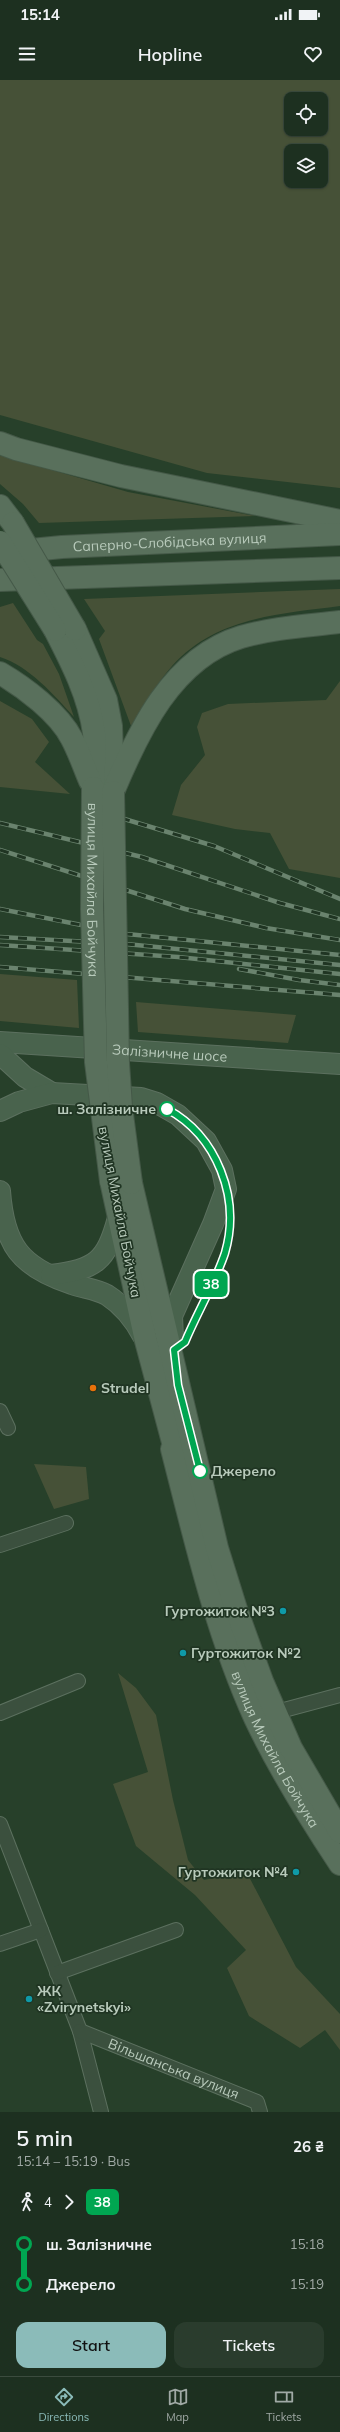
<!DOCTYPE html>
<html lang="en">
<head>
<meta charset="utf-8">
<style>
  :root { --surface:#1d3020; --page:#2a3c2d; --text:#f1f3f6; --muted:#a0a9a5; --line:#3b4b3e; --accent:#8bbbb9 }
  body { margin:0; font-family:Mulish,sans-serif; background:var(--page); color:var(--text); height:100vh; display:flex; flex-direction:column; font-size:15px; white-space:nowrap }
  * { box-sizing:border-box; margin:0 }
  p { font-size:13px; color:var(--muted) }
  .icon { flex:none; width:22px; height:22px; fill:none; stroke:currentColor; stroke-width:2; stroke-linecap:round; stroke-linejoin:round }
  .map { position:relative; height:2032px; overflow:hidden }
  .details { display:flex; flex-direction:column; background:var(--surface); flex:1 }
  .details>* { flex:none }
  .badge { padding:0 8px; border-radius:6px; font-size:14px; line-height:26px }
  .controls { position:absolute; left:284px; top:12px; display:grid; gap:8px }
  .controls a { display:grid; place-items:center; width:44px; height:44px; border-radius:8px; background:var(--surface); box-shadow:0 1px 3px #0004,0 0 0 1px var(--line); font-size:20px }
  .map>.badge { position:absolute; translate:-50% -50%; box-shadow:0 0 0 2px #fff }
  .legs { display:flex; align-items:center; gap:6px; height:44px; padding:0 16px; font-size:13px }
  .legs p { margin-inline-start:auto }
  .head { display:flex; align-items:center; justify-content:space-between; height:68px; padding:0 16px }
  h1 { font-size:22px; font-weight:600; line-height:30px }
  .action { display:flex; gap:8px; margin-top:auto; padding:8px 16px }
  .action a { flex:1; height:46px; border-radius:12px; background:var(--accent); color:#111; font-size:16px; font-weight:600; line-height:46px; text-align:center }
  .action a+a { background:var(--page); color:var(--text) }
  ul { padding:0 16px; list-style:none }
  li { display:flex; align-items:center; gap:14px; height:40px; font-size:15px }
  li i { display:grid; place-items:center; width:6px; height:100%; margin:0 5px; background:currentColor }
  li i::after { content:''; width:10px; height:10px; margin:-5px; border:3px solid; border-radius:50%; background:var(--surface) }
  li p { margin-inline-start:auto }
  li:first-child i { background:linear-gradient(#0000 50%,currentColor 0) }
  li:last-child i { background:linear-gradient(currentColor 50%,#0000 0) }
  .status { display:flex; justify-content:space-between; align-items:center; height:28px; padding:0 20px; background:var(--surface); direction:ltr }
  .status svg { height:11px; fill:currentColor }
  header { display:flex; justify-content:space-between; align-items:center; height:52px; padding:0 16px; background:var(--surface); font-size:18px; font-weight:600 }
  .dock { display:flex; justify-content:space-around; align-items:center; height:56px; border-top:1px solid var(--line); background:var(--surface); font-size:11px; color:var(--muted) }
  .dock a { display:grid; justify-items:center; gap:2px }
  .dock .on { color:var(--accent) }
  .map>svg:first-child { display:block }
  .green { fill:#465137; fill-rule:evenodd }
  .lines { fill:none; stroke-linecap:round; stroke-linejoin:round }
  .street-casing { stroke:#5c705f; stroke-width:16 }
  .secondary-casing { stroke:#5c705f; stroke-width:22 }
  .primary-casing { stroke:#455948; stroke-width:24 }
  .street { stroke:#3b503e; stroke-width:14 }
  .secondary { stroke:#49634d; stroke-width:20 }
  .primary { stroke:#59705c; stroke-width:22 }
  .rail-casing { stroke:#6a836e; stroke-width:4.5 }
  .rail { stroke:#203523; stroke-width:3; stroke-dasharray:9; stroke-linecap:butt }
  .primary-bridge-casing { stroke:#455948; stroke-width:24; stroke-linecap:butt }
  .primary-bridge { stroke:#59705c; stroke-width:22 }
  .line-1-casing { stroke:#fff; stroke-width:9 }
  .line-1 { stroke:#00a651; stroke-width:6 }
  .stop-1-dot { fill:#fff; stroke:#00a651; stroke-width:2 }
  .food-dot { fill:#e8710a; stroke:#203523; stroke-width:1.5 }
  .culture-dot { fill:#0f9aa8; stroke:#203523; stroke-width:1.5 }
  .labels { text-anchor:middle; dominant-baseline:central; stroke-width:3.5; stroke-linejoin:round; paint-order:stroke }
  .street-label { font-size:14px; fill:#b8cabb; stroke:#203523 }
  .stop-label { font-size:14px; font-weight:bold; fill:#b8cabb; stroke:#203523; text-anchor:end }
  .poi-label { font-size:14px; font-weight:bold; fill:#b8cabb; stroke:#203523; text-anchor:start }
</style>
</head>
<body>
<div class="status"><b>15:14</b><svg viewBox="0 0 49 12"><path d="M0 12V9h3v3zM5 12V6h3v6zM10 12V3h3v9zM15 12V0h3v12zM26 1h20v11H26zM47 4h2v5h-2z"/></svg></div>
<header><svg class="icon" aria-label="menu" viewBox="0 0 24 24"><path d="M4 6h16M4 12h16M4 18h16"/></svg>Hopline<svg class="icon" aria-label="heart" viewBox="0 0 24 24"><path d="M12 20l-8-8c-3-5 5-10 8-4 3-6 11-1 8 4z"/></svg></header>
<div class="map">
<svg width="340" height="2032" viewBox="0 0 340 2032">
  <rect width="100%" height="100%" fill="#27402a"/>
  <path class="green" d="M0,0H340V408L207,393L0,335ZM291,19H321V49H291ZM291,71H321V101H291Z
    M0,375L128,412L255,436L39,443L23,424L0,404Z
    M340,509V526C279,534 216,537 172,586C156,604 144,626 131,646L99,559L105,551L84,519Z
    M13,523L37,560L43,564L59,594L74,637C54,615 29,586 0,577V527Z
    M340,601V798L289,789L270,753L235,749L172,735L181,705L205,675L197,647L202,633L228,624L326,620Z
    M0,621L32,639L49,662L35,682L70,714L0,707Z
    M0,894L77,900L79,948L0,941Z
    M136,922L296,935L288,963L138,952Z
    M34,1384L86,1387L89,1419L54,1429Z
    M118,1593L136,1608L156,1635L173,1720L188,1780L204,1800L246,1791L296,1887L340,1934V1970L325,1950L300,1968L249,1936L227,1888L246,1870L195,1815L136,1766L113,1704L148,1692Z"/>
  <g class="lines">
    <g class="street-casing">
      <g id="street">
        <path d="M0,1331L8,1348"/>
        <path d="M0,1465L66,1443"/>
        <path d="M0,1633L78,1601"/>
        <path d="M269,1634L340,1615"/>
        <path d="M0,1744L80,1951L101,2032"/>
        <path d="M0,1864L41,1850"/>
        <path d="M57,1893L176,1850"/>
        <path id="s1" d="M80,1951L257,2022L260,2032"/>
      </g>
    </g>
    <g class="secondary-casing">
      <g id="secondary">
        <path id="s2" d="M0,962L340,984"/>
        <path d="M0,974L25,997L52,1013"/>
        <path d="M0,1031L19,1022L52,1013L141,1018L157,1023L178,1035L206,1061L222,1090L226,1109L213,1144L172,1236L173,1259"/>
        <path d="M0,1111C4,1165 20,1187 72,1204C83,1208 96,1209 107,1215C124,1226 134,1239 143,1256"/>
        <path d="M51,1195C96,1189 106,1182 118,1138"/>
      </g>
    </g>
    <g class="primary-casing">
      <g id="primary">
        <path d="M0,363L16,369L121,396L340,441"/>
        <path d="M0,426L13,443"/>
        <path id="s3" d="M11,472L62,467L340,454"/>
        <path d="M0,500L340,488"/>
        <path d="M75,549L106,620L111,646L113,703"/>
        <path d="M55,550C72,583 89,616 94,653C96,670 93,690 93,708"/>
        <path d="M0,593C24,607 59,633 72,659C79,672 84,687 90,701"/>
        <path d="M113,712C138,652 172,578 241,557C272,548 307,546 340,542"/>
        <path id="s4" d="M111,1101L146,1261L174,1366L172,1369C195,1459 216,1552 255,1638C279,1689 309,1737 340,1784"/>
        <path d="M131,1103L217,1468L236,1529L262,1601L291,1668L340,1752"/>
      </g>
    </g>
    <use href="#street" class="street"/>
    <use href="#secondary" class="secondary"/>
    <use href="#primary" class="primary"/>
    <g class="rail-casing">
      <path id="rail" d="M121,738L214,766L340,819
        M0,743L142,777L280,823L340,839
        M0,770L185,829L266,848L340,860
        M0,829L127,854L340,875
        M0,857L126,864L340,885
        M0,865L178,877L340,894
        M0,887L340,915
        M239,889L299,900L340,905"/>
    </g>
    <use href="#rail" class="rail"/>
    <g class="primary-bridge-casing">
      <g id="primary-bridge">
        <path d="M13,443L75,549"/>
        <path d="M0,462L55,550"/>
        <path id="s5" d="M93,708L92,829L96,982L111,1101"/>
        <path d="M113,712L118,983L121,1027L131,1103"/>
      </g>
    </g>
    <use href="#primary-bridge" class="primary-bridge"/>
  </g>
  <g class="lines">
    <g class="line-1-casing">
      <path id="line-1" d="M167,1029C217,1056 241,1118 225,1173C215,1203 197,1233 185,1262L174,1270L178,1305L200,1391"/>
    </g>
    <use href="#line-1" class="line-1"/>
  </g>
  <g class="stop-1-dot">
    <circle cx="167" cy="1029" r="7"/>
    <circle cx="200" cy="1391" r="7"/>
  </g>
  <circle class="food-dot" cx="93" cy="1308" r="4"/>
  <g class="culture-dot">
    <circle cx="283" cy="1531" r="4"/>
    <circle cx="183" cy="1573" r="4"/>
    <circle cx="296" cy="1792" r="4"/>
    <circle cx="29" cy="1919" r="4"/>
  </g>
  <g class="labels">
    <g class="street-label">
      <text stroke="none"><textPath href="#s3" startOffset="159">Саперно-Слобідська вулиця</textPath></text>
      <text stroke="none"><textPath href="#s5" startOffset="102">вулиця Михайла Бойчука</textPath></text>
      <text stroke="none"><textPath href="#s2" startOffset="170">Залізничне шосе</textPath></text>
      <text transform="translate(120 1132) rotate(79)">вулиця Михайла Бойчука</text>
      <text stroke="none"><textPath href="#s4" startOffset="595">вулиця Михайла Бойчука</textPath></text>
      <text stroke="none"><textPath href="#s1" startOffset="101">Вільшанська вулиця</textPath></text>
    </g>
    <g class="stop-label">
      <text x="156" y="1029">ш. Залізничне</text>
      <text x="211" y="1391" text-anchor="start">Джерело</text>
    </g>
    <g class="poi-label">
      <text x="101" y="1308">Strudel</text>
      <text x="275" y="1531" text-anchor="end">Гуртожиток №3</text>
      <text x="191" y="1573">Гуртожиток №2</text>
      <text x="288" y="1792" text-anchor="end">Гуртожиток №4</text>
      <text x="37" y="1911">ЖК<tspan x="37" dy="16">«Zvirynetskyi»</tspan></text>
    </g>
  </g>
</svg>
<div class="controls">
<a><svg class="icon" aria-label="locate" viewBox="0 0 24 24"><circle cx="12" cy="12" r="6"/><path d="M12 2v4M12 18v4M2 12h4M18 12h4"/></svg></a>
<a><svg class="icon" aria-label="layers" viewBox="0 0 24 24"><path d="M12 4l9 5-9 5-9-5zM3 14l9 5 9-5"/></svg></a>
</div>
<b class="badge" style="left:211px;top:1204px;background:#00a651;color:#fff">38</b>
</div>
<section class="details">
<div class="head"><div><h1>5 min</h1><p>15:14 – 15:19 · Bus</p></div><b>26 ₴</b></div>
<div class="legs"><svg class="icon" aria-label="walk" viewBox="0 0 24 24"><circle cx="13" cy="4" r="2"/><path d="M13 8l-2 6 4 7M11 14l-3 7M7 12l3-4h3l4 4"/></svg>4<svg class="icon" aria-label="forward" viewBox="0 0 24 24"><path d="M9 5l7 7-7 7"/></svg><b class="badge" style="background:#00a651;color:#fff">38</b></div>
<ul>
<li><i style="color:#00a651"></i><b>ш. Залізничне</b><p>15:18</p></li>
<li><i style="color:#00a651"></i><b>Джерело</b><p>15:19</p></li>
</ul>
<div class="action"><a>Start</a><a>Tickets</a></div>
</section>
<nav class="dock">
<a class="on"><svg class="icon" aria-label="directions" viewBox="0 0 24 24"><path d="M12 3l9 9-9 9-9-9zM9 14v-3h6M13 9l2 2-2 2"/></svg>Directions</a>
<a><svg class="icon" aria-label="map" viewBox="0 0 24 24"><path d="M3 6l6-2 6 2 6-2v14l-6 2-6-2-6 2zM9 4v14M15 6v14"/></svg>Map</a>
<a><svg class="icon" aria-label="tickets" viewBox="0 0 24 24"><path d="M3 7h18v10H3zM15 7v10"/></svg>Tickets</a>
</nav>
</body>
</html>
